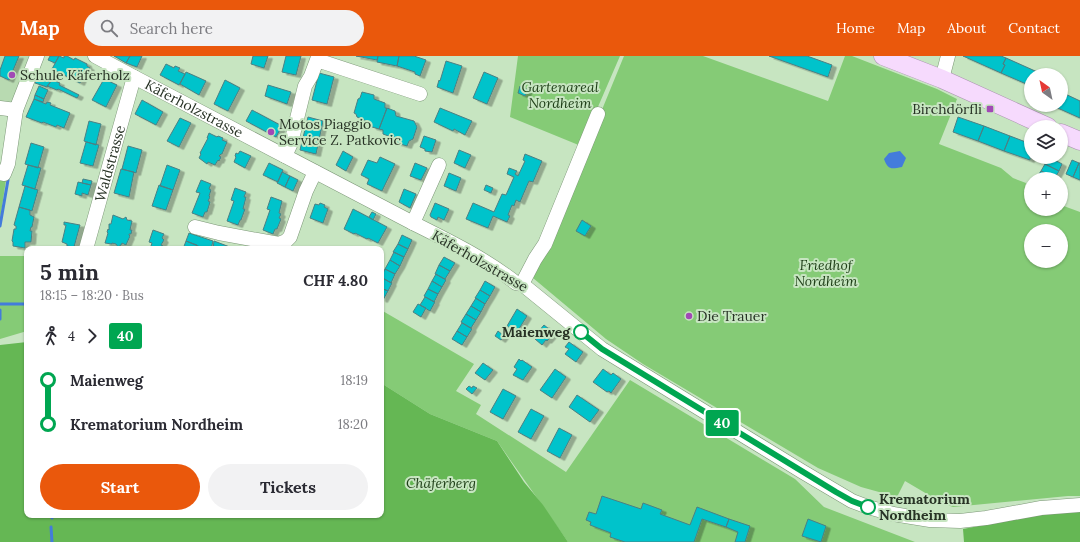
<!DOCTYPE html>
<html lang="en">
<head>
<meta charset="utf-8">
<style>
  :root { --surface:#fff; --page:#f2f2f3; --text:#2b2b33; --muted:#7c7c81; --accent:#ea580c }
  body { margin:0; font-family:Lora,serif; background:var(--page); color:var(--text); height:100vh; display:flex; flex-direction:column; font-size:15px; white-space:nowrap }
  * { box-sizing:border-box; margin:0 }
  p { font-size:13px; color:var(--muted) }
  .icon { flex:none; width:22px; height:22px; fill:none; stroke:currentColor; stroke-width:2; stroke-linecap:round; stroke-linejoin:round }
  .map { position:relative; flex:1; overflow:hidden }
  .sheet { position:absolute; left:24px; top:190px; width:360px; height:272px; display:flex; flex-direction:column; background:var(--surface); border-radius:8px; box-shadow:0 1px 3px #0004 }
  .sheet>* { flex:none }
  .badge { padding:0 8px; border-radius:3px; font-size:14px; line-height:26px }
  .needle { width:26px; rotate:327deg }
  .controls { position:absolute; left:1024px; top:12px; display:grid; gap:8px }
  .controls a { display:grid; place-items:center; width:44px; height:44px; border-radius:50%; background:var(--surface); box-shadow:0 1px 3px #0004; font-size:20px }
  .map>.badge { position:absolute; translate:-50% -50%; box-shadow:0 0 0 2px #fff }
  .legs { display:flex; align-items:center; gap:6px; height:44px; padding:0 16px; font-size:13px }
  .legs p { margin-inline-start:auto }
  .head { display:flex; align-items:center; justify-content:space-between; height:68px; padding:0 16px }
  h1 { font-size:22px; font-weight:800; line-height:30px }
  .primary-button { display:flex; gap:8px; margin-top:auto; padding:8px 16px }
  .primary-button a { flex:1; height:46px; border-radius:24px; background:var(--accent); color:#fff; font-size:16px; font-weight:800; line-height:46px; text-align:center }
  .primary-button a+a { background:var(--page); color:var(--text) }
  ul { padding:0 16px; list-style:none }
  li { display:flex; align-items:center; gap:14px; height:44px; font-size:15px }
  li i { display:grid; place-items:center; width:6px; height:100%; margin:0 5px; background:currentColor }
  li i::after { content:''; width:10px; height:10px; margin:-5px; border:3px solid; border-radius:50%; background:var(--surface) }
  li p { margin-inline-start:auto }
  li:first-child i { background:linear-gradient(#0000 50%,currentColor 0) }
  li:last-child i { background:linear-gradient(currentColor 50%,#0000 0) }
  header { display:flex; align-items:center; gap:24px; box-sizing:border-box; height:56px; padding:0 20px; background:var(--accent); color:#fff }
  header strong { font-size:19px }
  nav { display:flex; gap:22px; margin-inline-start:auto; font-size:14px }
  .search { width:280px; height:36px; background:var(--page); display:flex; align-items:center; gap:10px; box-sizing:border-box; padding:0 14px; border-radius:22px; color:var(--muted); font-size:15px }
  .map>svg:first-child { display:block }
  .built { fill:#b8dab1 }
  .green { fill:#85cb76; fill-rule:evenodd }
  .forest { fill:#65b754 }
  .water { fill:#437cdb }
  .lines { fill:none; stroke-linecap:round; stroke-linejoin:round }
  .stream { stroke:#437cdb; stroke-width:3 }
  .building { fill:#00c3cb; stroke:#4b8083; filter:url(#shadow) }
  .minor-casing { stroke:#7c9777; stroke-width:15 }
  .major-casing { stroke:#aa8fb0; stroke-width:19 }
  .minor { stroke:#fff; stroke-width:14 }
  .major { stroke:#f6dafd; stroke-width:18 }
  .line-1-casing { stroke:#fff; stroke-width:9 }
  .line-1 { stroke:#00a651; stroke-width:6 }
  .poi-dot { fill:#a149b5; stroke:#c7e5c1; stroke-width:1.5 }
  .stop-1-dot { fill:#fff; stroke:#00a651; stroke-width:2 }
  .labels { text-anchor:middle; dominant-baseline:central; stroke-width:4; stroke-linejoin:round; paint-order:stroke }
  .poi-label { font-size:14px; fill:#273225; stroke:#c7e5c1; text-anchor:start }
  .park-label { font-size:14px; font-style:italic; fill:#1d3d16; stroke:#c7e5c1 }
  .street-label { font-size:14px; fill:#273225; stroke:#c7e5c1 }
  .stop-label { font-size:14px; font-weight:bold; fill:#273225; stroke:#c7e5c1; text-anchor:end }
</style>
</head>
<body>
<header>
<strong>Map</strong>
<div class="search"><svg class="icon" aria-label="search" viewBox="0 0 24 24"><circle cx="10" cy="10" r="6"/><path d="M15 15l6 6"/></svg>Search here</div>
<nav><a>Home</a><a>Map</a><a>About</a><a>Contact</a></nav>
</header>
<div class="map">
<svg width="1080" height="486" viewBox="0 0 1080 486">
  <defs>
    <filter id="shadow"><feDropShadow dx="4.5" dy="2.5" stdDeviation="0" flood-color="#0004"/></filter>
  </defs>
  <rect width="100%" height="100%" fill="#c7e5c1"/>
  <path class="built" d="M0,0H32L13,44L6,47H0Z"/>
  <path class="green" d="M518,0H620L581,90L510,61Z
    M624,0H703L828,45L845,0H852L937,33L957,43L939,88L1001,112L1013,122L1026,127L1024,135L1031,138V153H1061V149L1080,156V440H1068L953,451L944,448L905,425L897,441L861,431L818,412L643,308L606,283L533,222ZM1031,175H1061V205H1031Z
    M0,122L6,124L0,164Z
    M0,200H27V275L0,283Z
    M381,254L474,308L456,335L481,349L476,358L566,416L630,324L795,423L824,451L915,486H568L497,385L430,358L381,327Z"/>
  <path class="forest" d="M27,286V459H381V327L430,358L497,385L524,426L543,449L568,486H0V289Z
    M1080,455V486H964L963,473L1036,459Z"/>
  <path class="water" d="M900,95L906,102L902,111C891,113 888,114 884,103L889,97Z"/>
  <g class="lines">
    <path class="stream" d="M0,170L8,124
      M0,248H27
      M0,254V263
      M52,459V462
      M51,471L52,486"/>
  </g>
  <path class="building" d="M5,0H19L9,24L0,20V14Z
    M50,0H59L55,7L48,4Z
    M59,0L64,2V0H67L74,4L75,2L87,8V10L90,12L86,19L84,18L80,27L52,13Z
    M114,0H130L126,7Z
    M130,0H142L137,11L126,7Z
    M253,0H268L264,12L251,8Z
    M286,0H301L296,19L282,16Z
    M356,0H378L377,4Z
    M378,0H399L397,10L377,6Z
    M399,0H414L426,4L420,20L415,18V16L397,10Z
    M769,0H807L832,9L828,21Z
    M963,0H1001L1006,2L1003,8L1005,9L1001,17Z
    M1006,2L1044,19H1031V30L1001,17L1005,9L1003,8Z
    M446,5L462,10L453,37L437,31L439,24L440,25Z
    M166,8L174,12L175,10L180,12L178,15L185,18L179,29L160,19Z
    M40,16L54,21L47,31L35,27Z
    M186,16L206,25L199,39L180,28Z
    M484,16L498,22L487,48L473,42Z
    M319,17L334,21L327,48L312,44Z
    M104,23L117,29L106,51L92,44Z
    M52,24L60,27L59,29L79,39L77,42L58,33L57,34L47,30Z
    M225,24L240,32L228,55L214,48Z
    M268,29L291,36L287,48L265,40Z
    M39,30L48,34L44,43L35,39Z
    M520,30L528,34L525,40L518,37Z
    M362,36L374,39V43L385,47V52H387L379,73L372,71L371,67L357,61L356,58L354,57L358,43L360,42Z
    M1061,36L1080,45V62L1051,49H1061Z
    M35,39L44,43L43,46L34,43Z
    M34,43L46,48L47,46L51,47L50,49L70,57L64,72L57,69L56,71L43,66L42,67L26,61Z
    M142,44L163,56L156,69L135,58Z
    M387,52L395,55L396,60L414,65L417,71L413,83L409,85L407,90L394,86V82L383,78V74L379,73Z
    M440,52L472,65L465,79L454,73L453,75L434,66Z
    M252,54L282,70L276,81L246,65Z
    M308,61L323,65L316,98L300,94Z
    M958,61L984,70L978,85L953,76Z
    M180,62L191,67L179,91L167,85Z
    M89,65L101,68L96,89L84,85Z
    M984,70L1010,80L1004,95L978,85Z
    M209,77L217,81L218,80L223,82L222,84L227,86L222,98H221L219,100L221,101L219,105L218,104L215,109L208,106L207,108L199,102L201,98L200,97L208,82H207Z
    M424,80L436,84L432,96L425,95V93L420,91Z
    M1010,80L1031,88L1030,104L1004,95Z
    M86,86L99,89L93,110L80,107Z
    M31,87L44,91L38,112L25,108Z
    M128,90L142,94L136,117L122,113Z
    M459,94L471,99L465,112L454,107Z
    M240,95L251,100L245,112L234,106L236,101L235,100L236,97L238,98Z
    M343,95L353,101L346,115L336,109Z
    M525,98L542,105L533,126L529,125L520,146L516,144L514,150L512,149L508,159L510,160L507,166L493,160L488,172L466,163L473,147L494,156L502,138L506,139L514,121L507,118L509,112L517,115L515,118L518,120L525,105L523,104Z
    M380,101L395,108L382,135L367,128L369,123L361,119L368,104L377,107Z
    M1049,101L1062,108L1059,115L1045,108Z
    M1072,104L1079,107L1073,121L1066,118Z
    M269,107L283,114L278,126L263,119Z
    M415,107L427,112L421,124L410,120Z
    M1079,107H1080V124L1073,121Z
    M1045,108L1059,115L1055,122L1041,115Z
    M28,109L41,112L35,133L22,129Z
    M167,109L180,114L173,134L160,130Z
    M121,113L134,116L129,141L114,137Z
    M1041,115L1055,122L1054,123H1040L1037,121Z
    M282,116L290,120L285,131L277,127Z
    M449,117L461,122L456,135L444,130Z
    M290,120L298,124L293,135L285,131Z
    M83,123L92,125L91,129L82,127Z
    M201,124L211,128L209,133L211,134L209,140L210,141L208,145L210,146L207,156H205L203,161L192,157L200,137L196,136Z
    M78,126L91,129L88,139L82,137V140L75,138Z
    M159,129L173,134L166,154L152,150Z
    M486,129L493,132L491,137L484,134Z
    M25,130L38,134L32,155L19,151Z
    M235,132L246,136L244,141H246L243,153H245L241,164H240L238,169L227,165L234,145L231,144Z
    M404,133L416,138L410,152L399,146Z
    M271,141L282,145L279,157L281,158L279,162L281,163L277,173H275L273,178L263,174L270,154L267,153Z
    M320,147L325,149L324,151L328,153L323,167L310,162L315,148L319,149Z
    M435,147L449,153L444,164L438,161L437,164L431,161L430,159Z
    M19,151L30,154V159L34,161L32,171H31L30,175H32L31,186H25V192L13,190V186L12,185L14,173H16V170L14,169Z
    M353,153L387,171L378,187L368,182L367,183L355,177L354,178L344,173Z
    M372,156L376,158L373,164L369,161Z
    M113,159L123,163L126,161L127,164L132,165L130,174H132L131,178H129V179L130,180L126,189L122,187L121,189L118,191L116,188L112,187V188L105,187L108,177L107,176L108,173L109,174V168H111Z
    M582,164L591,170L585,180L576,175Z
    M64,166L80,169L74,191L67,190V188L62,186L66,169H64Z
    M153,174L164,178L162,182L164,184L161,189L163,190L162,193H150L152,187L149,186Z
    M189,177L213,185L211,193H205L186,185Z
    M402,179L412,184L408,193L398,188Z
    M186,185L197,189L196,193H183Z
    M214,185L235,193H213Z
    M398,188L408,193L404,201L393,196Z
    M394,196L404,201L400,210L390,204Z
    M444,201L455,207L450,215L439,209Z
    M390,204L400,210L395,218L385,213Z
    M439,209L450,215L445,223L435,218Z
    M385,213L395,218L391,227L381,221Z
    M436,218L446,224L442,231L432,225Z
    M382,222L392,227L388,235L381,232Z
    M432,225L442,231L438,238L428,233Z
    M485,225L495,231L490,240L480,234Z
    M381,232L388,235L383,244L381,243Z
    M428,233L438,238L434,246L424,240Z
    M480,234L490,240L485,248L475,242Z
    M425,241L435,246L430,255L420,249Z
    M476,242L485,248L481,256L471,250Z
    M418,248L426,252L421,261L413,256Z
    M471,250L481,256L476,264L466,258Z
    M517,253L527,260L517,276L507,270Z
    M466,258L476,264L471,272L461,266Z
    M462,267L472,273L467,281L457,275Z
    M544,269L554,277L547,285L546,284L542,289L535,283L538,279L537,277Z
    M457,275L467,281L462,289L452,283Z
    M498,275L504,280L501,284L495,280Z
    M569,286L583,296L576,306L565,298L569,293L565,291Z
    M519,303L521,305L522,304L532,311L523,324L513,319L517,313L514,311Z
    M483,307L493,314L485,324L475,317Z
    M555,313L566,321L552,342L540,334Z
    M603,313L611,319L613,317L621,323L611,337L609,335L607,336L593,326Z
    M469,330L472,332L473,330L477,332L472,338L466,333Z
    M503,333L516,340L503,363L490,356Z
    M577,339L599,354L590,366L569,351Z
    M531,353L544,360L531,383L518,376Z
    M559,372L572,379L560,402L547,395Z
    M602,440L641,453L643,447L662,454L660,458L690,469L697,451L729,463L726,471L702,463L694,486H625L610,481L611,477L590,469L591,466L586,464L589,456L596,458Z
    M729,463L750,470L745,486H735L738,476L726,471Z
    M808,463L826,470L821,486L802,480Z"/>
  <g class="lines">
    <g class="minor-casing">
      <g id="minor">
        <path id="s1" d="M95,0L134,21L413,167C449,185 484,202 516,227L522,228L602,293L803,416L852,445L868,451L893,458L930,464L960,465L986,462L1041,452L1080,449"/>
        <path d="M942,23L948,0"/>
        <path d="M0,52L16,54L37,0"/>
        <path d="M285,100L291,87L305,30L311,20L317,4L420,38"/>
        <path d="M0,117L4,118L8,108L16,54"/>
        <path d="M413,167L439,109"/>
        <path d="M195,171L219,177L279,188L286,185L290,181L306,135L315,116"/>
        <path id="s2" d="M86,193L134,21"/>
        <path d="M522,228L535,203L545,188L598,58"/>
      </g>
    </g>
    <g class="major-casing">
      <path id="major" d="M883,0L942,23L1048,71
        M1061,77L1080,85"/>
    </g>
    <use href="#minor" class="minor"/>
    <use href="#major" class="major"/>
  </g>
  <g class="lines">
    <g class="line-1-casing">
      <path id="line-1" d="M581,276L602,293L836,436L852,445L868,451"/>
    </g>
    <use href="#line-1" class="line-1"/>
  </g>
  <g class="poi-dot">
    <circle cx="12" cy="19" r="4"/>
    <rect x="986" y="49" width="8" height="8" rx="2"/>
    <circle cx="271" cy="76" r="4"/>
    <circle cx="689" cy="260" r="4"/>
  </g>
  <g class="stop-1-dot">
    <circle cx="581" cy="276" r="7"/>
    <circle cx="868" cy="451" r="7"/>
  </g>
  <g class="labels">
    <g class="poi-label">
      <text x="20" y="19">Schule Käferholz</text>
      <text x="982" y="53" text-anchor="end">Birchdörfli</text>
      <text x="279" y="68">Motos Piaggio<tspan x="279" dy="16">Service Z. Patkovic</tspan></text>
      <text x="697" y="260">Die Trauer</text>
    </g>
    <g class="park-label">
      <text x="560" y="31">Gartenareal<tspan x="560" dy="16">Nordheim</tspan></text>
      <text x="826" y="209">Friedhof<tspan x="826" dy="16">Nordheim</tspan></text>
      <text x="441" y="427">Chäferberg</text>
    </g>
    <g class="street-label">
      <text stroke="none"><textPath href="#s1" startOffset="112">Käferholzstrasse</textPath></text>
      <text stroke="none"><textPath href="#s2" startOffset="89">Waldstrasse</textPath></text>
      <text transform="translate(480 205) rotate(30)">Käferholzstrasse</text>
    </g>
    <g class="stop-label">
      <text x="570" y="276">Maienweg</text>
      <text x="879" y="443" text-anchor="start">Krematorium<tspan x="879" dy="16">Nordheim</tspan></text>
    </g>
  </g>
</svg>
<div class="controls">
<a><svg class="needle" viewBox="-14 -14 28 28"><path d="M0-13l5 13h-10z" fill="#e53935"/><path d="M0 13l5-13h-10z" fill="#7c7c81"/></svg></a>
<a><svg class="icon" aria-label="layers" viewBox="0 0 24 24"><path d="M12 4l9 5-9 5-9-5zM3 14l9 5 9-5"/></svg></a>
<a>+</a>
<a>−</a>
</div>
<b class="badge" style="left:722px;top:367px;background:#00a651;color:#fff">40</b>
<section class="sheet">
<div class="head"><div><h1>5 min</h1><p>18:15 – 18:20 · Bus</p></div><b>CHF 4.80</b></div>
<div class="legs"><svg class="icon" aria-label="walk" viewBox="0 0 24 24"><circle cx="13" cy="4" r="2"/><path d="M13 8l-2 6 4 7M11 14l-3 7M7 12l3-4h3l4 4"/></svg>4<svg class="icon" aria-label="forward" viewBox="0 0 24 24"><path d="M9 5l7 7-7 7"/></svg><b class="badge" style="background:#00a651;color:#fff">40</b></div>
<ul>
<li><i style="color:#00a651"></i><b>Maienweg</b><p>18:19</p></li>
<li><i style="color:#00a651"></i><b>Krematorium Nordheim</b><p>18:20</p></li>
</ul>
<div class="primary-button"><a>Start</a><a>Tickets</a></div>
</section>
</div>
</body>
</html>
